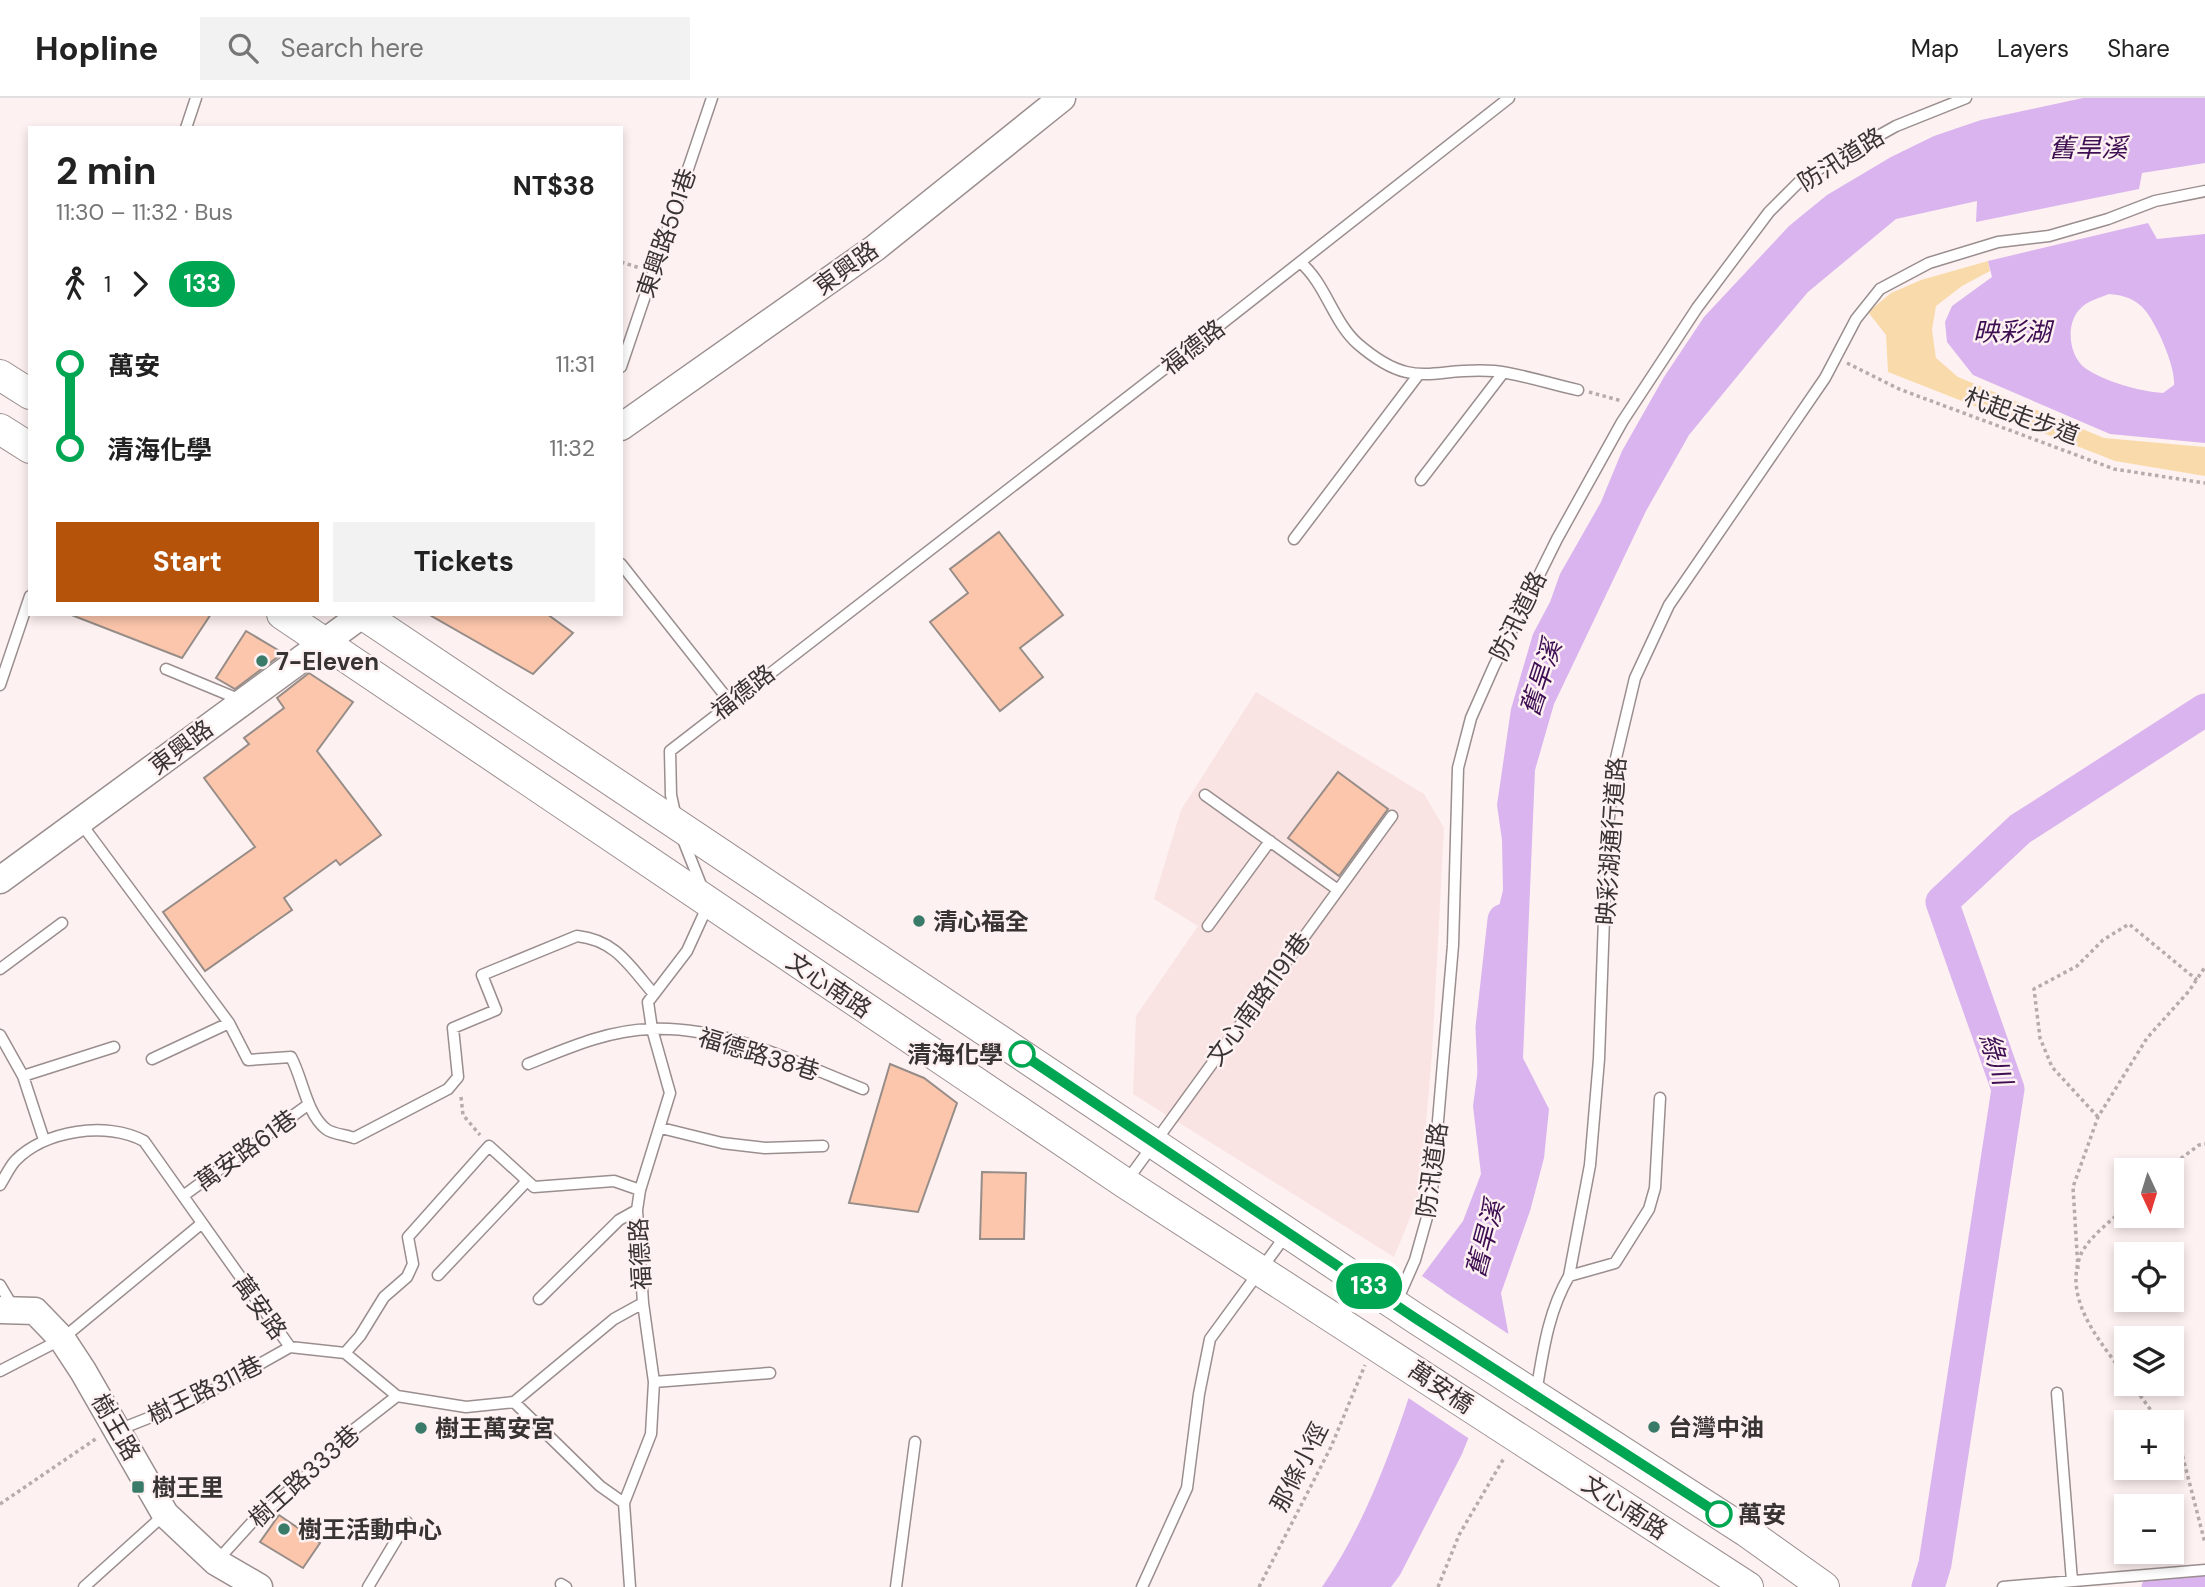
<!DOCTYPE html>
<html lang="en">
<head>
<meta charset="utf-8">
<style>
  :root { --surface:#fff; --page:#f2f2f2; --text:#222; --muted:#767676; --line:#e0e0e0; --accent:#b45309 }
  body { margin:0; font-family:"DM Sans","Noto Sans TC",sans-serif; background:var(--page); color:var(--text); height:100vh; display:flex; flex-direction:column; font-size:26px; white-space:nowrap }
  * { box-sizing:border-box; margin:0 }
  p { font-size:23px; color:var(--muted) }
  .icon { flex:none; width:38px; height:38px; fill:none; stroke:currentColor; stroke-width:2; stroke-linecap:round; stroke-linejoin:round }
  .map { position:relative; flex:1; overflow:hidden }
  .details { position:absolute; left:28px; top:28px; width:595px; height:490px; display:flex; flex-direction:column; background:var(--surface); border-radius:0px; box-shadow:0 4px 10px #0003 }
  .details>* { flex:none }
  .badge { padding:0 14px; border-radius:23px; font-size:24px; line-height:46px }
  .needle { width:46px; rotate:176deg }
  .controls { position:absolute; left:2114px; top:1060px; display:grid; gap:14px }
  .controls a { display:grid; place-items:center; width:70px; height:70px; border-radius:0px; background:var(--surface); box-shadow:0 4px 10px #0003; font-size:35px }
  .map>.badge { position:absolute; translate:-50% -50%; box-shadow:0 0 0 4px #fff }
  .legs { display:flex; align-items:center; gap:10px; height:77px; padding:0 28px; font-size:23px }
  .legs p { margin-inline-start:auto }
  .overview { display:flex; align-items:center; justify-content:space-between; height:119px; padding:0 28px }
  h1 { font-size:38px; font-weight:700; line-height:52px }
  .action { display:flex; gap:14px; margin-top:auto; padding:14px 28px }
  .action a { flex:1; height:80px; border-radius:0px; background:var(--accent); color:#fff; font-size:28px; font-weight:700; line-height:80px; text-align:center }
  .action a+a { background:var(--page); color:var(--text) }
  ul { padding:0 28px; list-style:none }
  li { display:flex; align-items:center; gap:24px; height:84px; font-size:26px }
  li i { display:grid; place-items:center; width:10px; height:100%; margin:0 9px; background:currentColor }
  li i::after { content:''; width:18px; height:18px; margin:-9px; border:5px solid; border-radius:50%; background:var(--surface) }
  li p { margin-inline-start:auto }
  li:first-child i { background:linear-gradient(#0000 50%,currentColor 0) }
  li:last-child i { background:linear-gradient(currentColor 50%,#0000 0) }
  header { display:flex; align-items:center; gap:42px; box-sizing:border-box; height:98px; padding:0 35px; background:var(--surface); border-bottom:2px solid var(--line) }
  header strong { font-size:33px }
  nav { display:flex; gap:38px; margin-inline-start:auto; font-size:24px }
  .search { width:490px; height:63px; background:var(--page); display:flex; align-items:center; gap:18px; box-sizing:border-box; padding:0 24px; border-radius:0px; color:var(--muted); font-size:26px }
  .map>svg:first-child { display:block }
  .built { fill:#f9e3e3 }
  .green { fill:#f9dbab }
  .water { fill:#d9b4ee; fill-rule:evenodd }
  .pier { fill:#fef1f1 }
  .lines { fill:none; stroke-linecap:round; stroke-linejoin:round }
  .canal { stroke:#d9b4ee; stroke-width:19 }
  .river { stroke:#d9b4ee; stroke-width:33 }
  .building { fill:#fcc6ac; stroke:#978d88; stroke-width:2 }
  .service-casing { stroke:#9a8e8e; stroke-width:13 }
  .tertiary-casing { stroke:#9a8e8e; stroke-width:29 }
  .secondary-casing { stroke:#9a8e8e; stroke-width:32 }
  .path { stroke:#b6acac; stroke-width:3.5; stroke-dasharray:3.5 3.5; stroke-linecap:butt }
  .service { stroke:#fff; stroke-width:10 }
  .tertiary { stroke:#fff; stroke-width:26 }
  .secondary { stroke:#fff; stroke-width:30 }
  .line-1-casing { stroke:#fff; stroke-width:16 }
  .line-1 { stroke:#00a651; stroke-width:10 }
  .poi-dot { fill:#3a7a69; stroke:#fef1f1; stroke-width:2.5 }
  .stop-1-dot { fill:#fff; stroke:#00a651; stroke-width:3.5 }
  .labels { text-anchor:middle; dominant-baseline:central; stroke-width:5; stroke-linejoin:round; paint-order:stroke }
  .street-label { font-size:24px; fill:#393434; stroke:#fef1f1 }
  .poi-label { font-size:24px; font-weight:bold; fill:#393434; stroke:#fef1f1; text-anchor:start }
  .stop-label { font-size:24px; font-weight:bold; fill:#393434; stroke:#fef1f1; text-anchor:end }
  .water-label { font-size:26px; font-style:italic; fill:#3e0e53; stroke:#fef1f1 }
</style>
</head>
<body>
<header>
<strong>Hopline</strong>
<div class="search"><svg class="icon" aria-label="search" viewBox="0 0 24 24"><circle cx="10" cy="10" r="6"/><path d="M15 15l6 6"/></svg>Search here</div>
<nav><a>Map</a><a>Layers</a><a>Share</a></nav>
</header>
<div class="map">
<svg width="2205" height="1489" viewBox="0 0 2205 1489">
  <rect width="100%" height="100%" fill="#fef1f1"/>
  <path class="built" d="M1256,594L1424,696L1444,730L1432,956L1420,1095L1394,1159L1133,996L1136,918L1198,828L1154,801L1181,712Z"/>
  <path class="green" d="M1988,163L1990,173L1962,188L1936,208L1932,232L1936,260L1958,279L2104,340L2205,349V378L2115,363L1888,274L1886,237L1868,214L1891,195L1921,182Z"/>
  <path class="water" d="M2083,0H2205V65L2142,75L2139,91L1976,124L1977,103L1896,121L1808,194L1763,247L1689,337L1646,413L1554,606L1535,672L1523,960L1549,1011L1544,1060L1530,1113L1501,1195L1509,1239L1462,1356L1400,1477L1391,1489H1322C1382,1402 1410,1292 1444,1193L1422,1178L1463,1123L1481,1076L1473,1008L1478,971L1501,895L1495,825L1503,792L1502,742L1497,707L1511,611L1533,536L1550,504L1560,476L1601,404L1622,353L1664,279L1704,219L1789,128L1827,97L1891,59L1934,38L1981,22Z
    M2148,125L2157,141L2205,136V345L2110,336L1973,277L1947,244L1945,224L1952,208L1992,179L1988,163ZM2109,196C2121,197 2130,199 2140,207C2154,218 2176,269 2174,287L2163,295C2139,293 2105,284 2085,270C2069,258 2065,226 2080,211C2087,203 2099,200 2109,196Z"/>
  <path class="pier" d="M1419,1177L1513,1239L1471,1342L1404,1297L1439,1194L1419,1180Z"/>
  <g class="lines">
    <path class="canal" d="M2151,1489L2205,1484"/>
    <path class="river" d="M1494,974L1492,930L1504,822
      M1928,1489L1935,1466L2008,991L1942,804L2020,731L2205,612"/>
  </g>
  <path class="building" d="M999,434L1063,517L1020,550L1043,579L1000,613L930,524L968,495L950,471Z
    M69,516H211L182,560Z
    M428,516H547L573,535L533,576Z
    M246,533L283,555L235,591L216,580Z
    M309,575L353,604L317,653L381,737L340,767L336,762L284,800L292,812L205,873L163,814L255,749L204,680L249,646L244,640L284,610L277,600Z
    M1338,674L1388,711L1339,778L1288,740Z
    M890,966L924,980L957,1005L918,1114L849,1105Z
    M982,1074L1026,1075L1024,1141H980Z
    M279,1417L320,1445L303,1470L260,1444Z"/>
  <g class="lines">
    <g class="service-casing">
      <path id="service" d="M186,30L196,0
        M1300,164C1326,186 1333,224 1358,246C1415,295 1432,268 1494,273C1522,276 1550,286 1578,292
        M621,269L712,0
        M1421,382L1503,275
        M1294,441L1419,276
        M621,466L730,604
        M166,571L241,602
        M0,587L30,498
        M1205,697L1338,792
        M676,720L671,697L670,653L1164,271L1509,0
        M80,724L229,925L248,962L291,959C303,981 306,1015 326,1031C332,1036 346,1037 354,1040L448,991L458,979L453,930L496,912L482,877L577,838C615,842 629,867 653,895
        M682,739L703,792
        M1208,828L1270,743
        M0,871L62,825
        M0,937L23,978L44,1042
        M152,961L229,925
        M528,966C568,950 608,932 652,931C724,928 798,965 863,991
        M23,978L114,949
        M661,1030L722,1045L765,1050L823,1048
        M1126,1084L1392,718
        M0,1087C5,1079 9,1070 15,1063C45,1032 107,1023 144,1043L290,1249L345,1255L397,1298L466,1309L514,1304L614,1221L643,1205
        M183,1098L309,1006
        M438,1177L526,1084
        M1569,1178L1590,1067L1599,961L1607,736L1616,660L1635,580L1669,507L1825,280L1856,221L1880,191L1929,165L1998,144L2049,138L2108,121L2155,103L2205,93
        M0,1187L13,1209
        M539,1201L619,1122L637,1112
        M1397,1203L1415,1162L1431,1105L1453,847L1458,670L1471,620L1494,568L1557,441L1622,324L1697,210L1769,114L1803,80L1896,28L1966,0
        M345,1255L360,1238L384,1199L407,1179L413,1166L408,1139L489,1048L534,1089L614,1083L640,1092
        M0,1273L62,1241L201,1126
        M654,1284L770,1275
        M1536,1295C1543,1254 1548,1214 1569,1178L1615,1165L1649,1111L1655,1090L1660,1000
        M2057,1295L2072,1483
        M514,1304L600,1388L624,1405
        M118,1332L199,1300L290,1249
        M216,1464L254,1422L314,1371L352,1333L397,1298
        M561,1486L566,1489
        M84,1489L165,1416
        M368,1489L407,1424
        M630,1489L624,1405L651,1336L654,1284L643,1205L637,1112L640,1092L670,995L652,931L648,904L687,853L708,807
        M896,1489L915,1344
        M1142,1489L1187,1390L1199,1296L1210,1241L1286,1137
        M2003,1489L2205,1472"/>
    </g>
    <g class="tertiary-casing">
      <path id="tertiary" d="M621,329L875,150L1062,0
        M0,782L363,516
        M0,1212L35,1213L62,1241L83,1273L165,1416L216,1464L259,1489"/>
    </g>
    <g class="secondary-casing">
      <path id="secondary" d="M0,277L30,296
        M0,331L30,350
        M282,516L1125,1085L1748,1489
        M362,516L1415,1220L1747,1434L1824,1489"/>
    </g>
    <path class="path" d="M621,164L640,170
      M1847,265L1899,291L2114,371L2205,385
      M1589,294L1622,303
      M461,999L463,1017L480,1037
      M2098,1019L2052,969L2040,940L2034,891L2077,868L2103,842L2129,826L2197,882
      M2164,1073L2199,1047L2205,1046
      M2126,1109C2112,1122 2089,1139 2081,1156C2062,1202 2101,1244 2126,1279
      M2078,1171L2073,1089L2098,1019L2147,940L2189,893L2205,869
      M2132,1286L2160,1325
      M2172,1340L2181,1352L2205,1445
      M0,1406L97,1340
      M1259,1489L1331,1349L1365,1267
      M1438,1489L1459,1437L1504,1360"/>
    <use href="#service" class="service"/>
    <use href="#tertiary" class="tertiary"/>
    <use href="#secondary" class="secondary"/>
  </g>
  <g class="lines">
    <g class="line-1-casing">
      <path id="line-1" d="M1022,956L1415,1220L1719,1416"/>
    </g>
    <use href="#line-1" class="line-1"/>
  </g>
  <g class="poi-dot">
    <circle cx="262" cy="563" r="7"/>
    <circle cx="919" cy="823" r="7"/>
    <circle cx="1654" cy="1329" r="7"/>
    <circle cx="421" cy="1330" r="7"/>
    <rect x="131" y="1382" width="14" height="14" rx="3.5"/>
    <circle cx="284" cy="1431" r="7"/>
  </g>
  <g class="stop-1-dot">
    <circle cx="1022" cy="956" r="12"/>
    <circle cx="1719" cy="1416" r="12"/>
  </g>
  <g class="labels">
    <g class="street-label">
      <text transform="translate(1841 61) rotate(-32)">防汛道路</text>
      <text transform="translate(666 135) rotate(-71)">東興路501巷</text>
      <text transform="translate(846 170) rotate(-36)">東興路</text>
      <text transform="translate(1193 249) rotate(-38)">福德路</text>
      <text transform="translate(2022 318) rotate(20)">杙起走步道</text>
      <text transform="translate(1518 518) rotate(-64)">防汛道路</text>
      <text transform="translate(743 594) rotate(-38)">福德路</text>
      <text transform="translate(181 649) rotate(-37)">東興路</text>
      <text transform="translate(1611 743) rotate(-86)">映彩湖通行道路</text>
      <text transform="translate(829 887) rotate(34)">文心南路</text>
      <text transform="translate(1258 901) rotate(-54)">文心南路1191巷</text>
      <text transform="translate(759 956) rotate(17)">福德路38巷</text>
      <text transform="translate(246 1052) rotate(-36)">萬安路61巷</text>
      <text transform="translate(1432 1072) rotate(-82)">防汛道路</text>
      <text transform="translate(640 1156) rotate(-93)">福德路</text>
      <text transform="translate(260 1209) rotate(54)">萬安路</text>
      <text transform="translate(1441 1289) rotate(34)">萬安橋</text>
      <text transform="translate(205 1292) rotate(-26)">樹王路311巷</text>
      <text transform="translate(116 1329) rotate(60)">樹王路</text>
      <text transform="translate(1299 1369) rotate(-63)">那條小徑</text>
      <text transform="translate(304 1378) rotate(-42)">樹王路333巷</text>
      <text transform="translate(1625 1409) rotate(33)">文心南路</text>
    </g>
    <g class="poi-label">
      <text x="276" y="563">7-Eleven</text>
      <text x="933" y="823">清心福全</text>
      <text x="1668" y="1329">台灣中油</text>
      <text x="435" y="1330">樹王萬安宮</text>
      <text x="152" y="1389">樹王里</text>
      <text x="298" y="1431">樹王活動中心</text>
    </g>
    <g class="stop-label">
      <text x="1003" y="956">清海化學</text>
      <text x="1738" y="1416" text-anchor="start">萬安</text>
    </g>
    <g class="water-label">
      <text x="2088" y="50">舊旱溪</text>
      <text x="2012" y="234">映彩湖</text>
      <text transform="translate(1541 580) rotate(-72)">舊旱溪</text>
      <text transform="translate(1996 961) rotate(73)">綠川</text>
      <text transform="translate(1485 1141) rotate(-75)">舊旱溪</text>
    </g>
  </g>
</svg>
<div class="controls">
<a><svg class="needle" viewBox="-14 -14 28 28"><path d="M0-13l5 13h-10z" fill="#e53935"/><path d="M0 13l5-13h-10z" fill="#767676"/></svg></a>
<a><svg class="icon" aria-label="locate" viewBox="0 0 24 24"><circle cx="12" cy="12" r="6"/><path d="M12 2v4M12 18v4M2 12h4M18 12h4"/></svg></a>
<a><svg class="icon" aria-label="layers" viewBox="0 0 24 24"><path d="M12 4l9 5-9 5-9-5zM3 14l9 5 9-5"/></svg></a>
<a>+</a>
<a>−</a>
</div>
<b class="badge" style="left:1369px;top:1188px;background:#00a651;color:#fff">133</b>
<section class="details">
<div class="overview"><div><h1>2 min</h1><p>11:30 – 11:32 · Bus</p></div><b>NT$38</b></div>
<div class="legs"><svg class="icon" aria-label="walk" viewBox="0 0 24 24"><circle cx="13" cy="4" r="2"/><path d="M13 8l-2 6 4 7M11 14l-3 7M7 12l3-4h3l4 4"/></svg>1<svg class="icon" aria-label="forward" viewBox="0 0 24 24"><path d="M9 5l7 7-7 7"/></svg><b class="badge" style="background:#00a651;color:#fff">133</b></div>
<ul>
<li><i style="color:#00a651"></i><b>萬安</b><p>11:31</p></li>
<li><i style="color:#00a651"></i><b>清海化學</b><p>11:32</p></li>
</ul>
<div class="action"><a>Start</a><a>Tickets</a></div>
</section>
</div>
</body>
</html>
